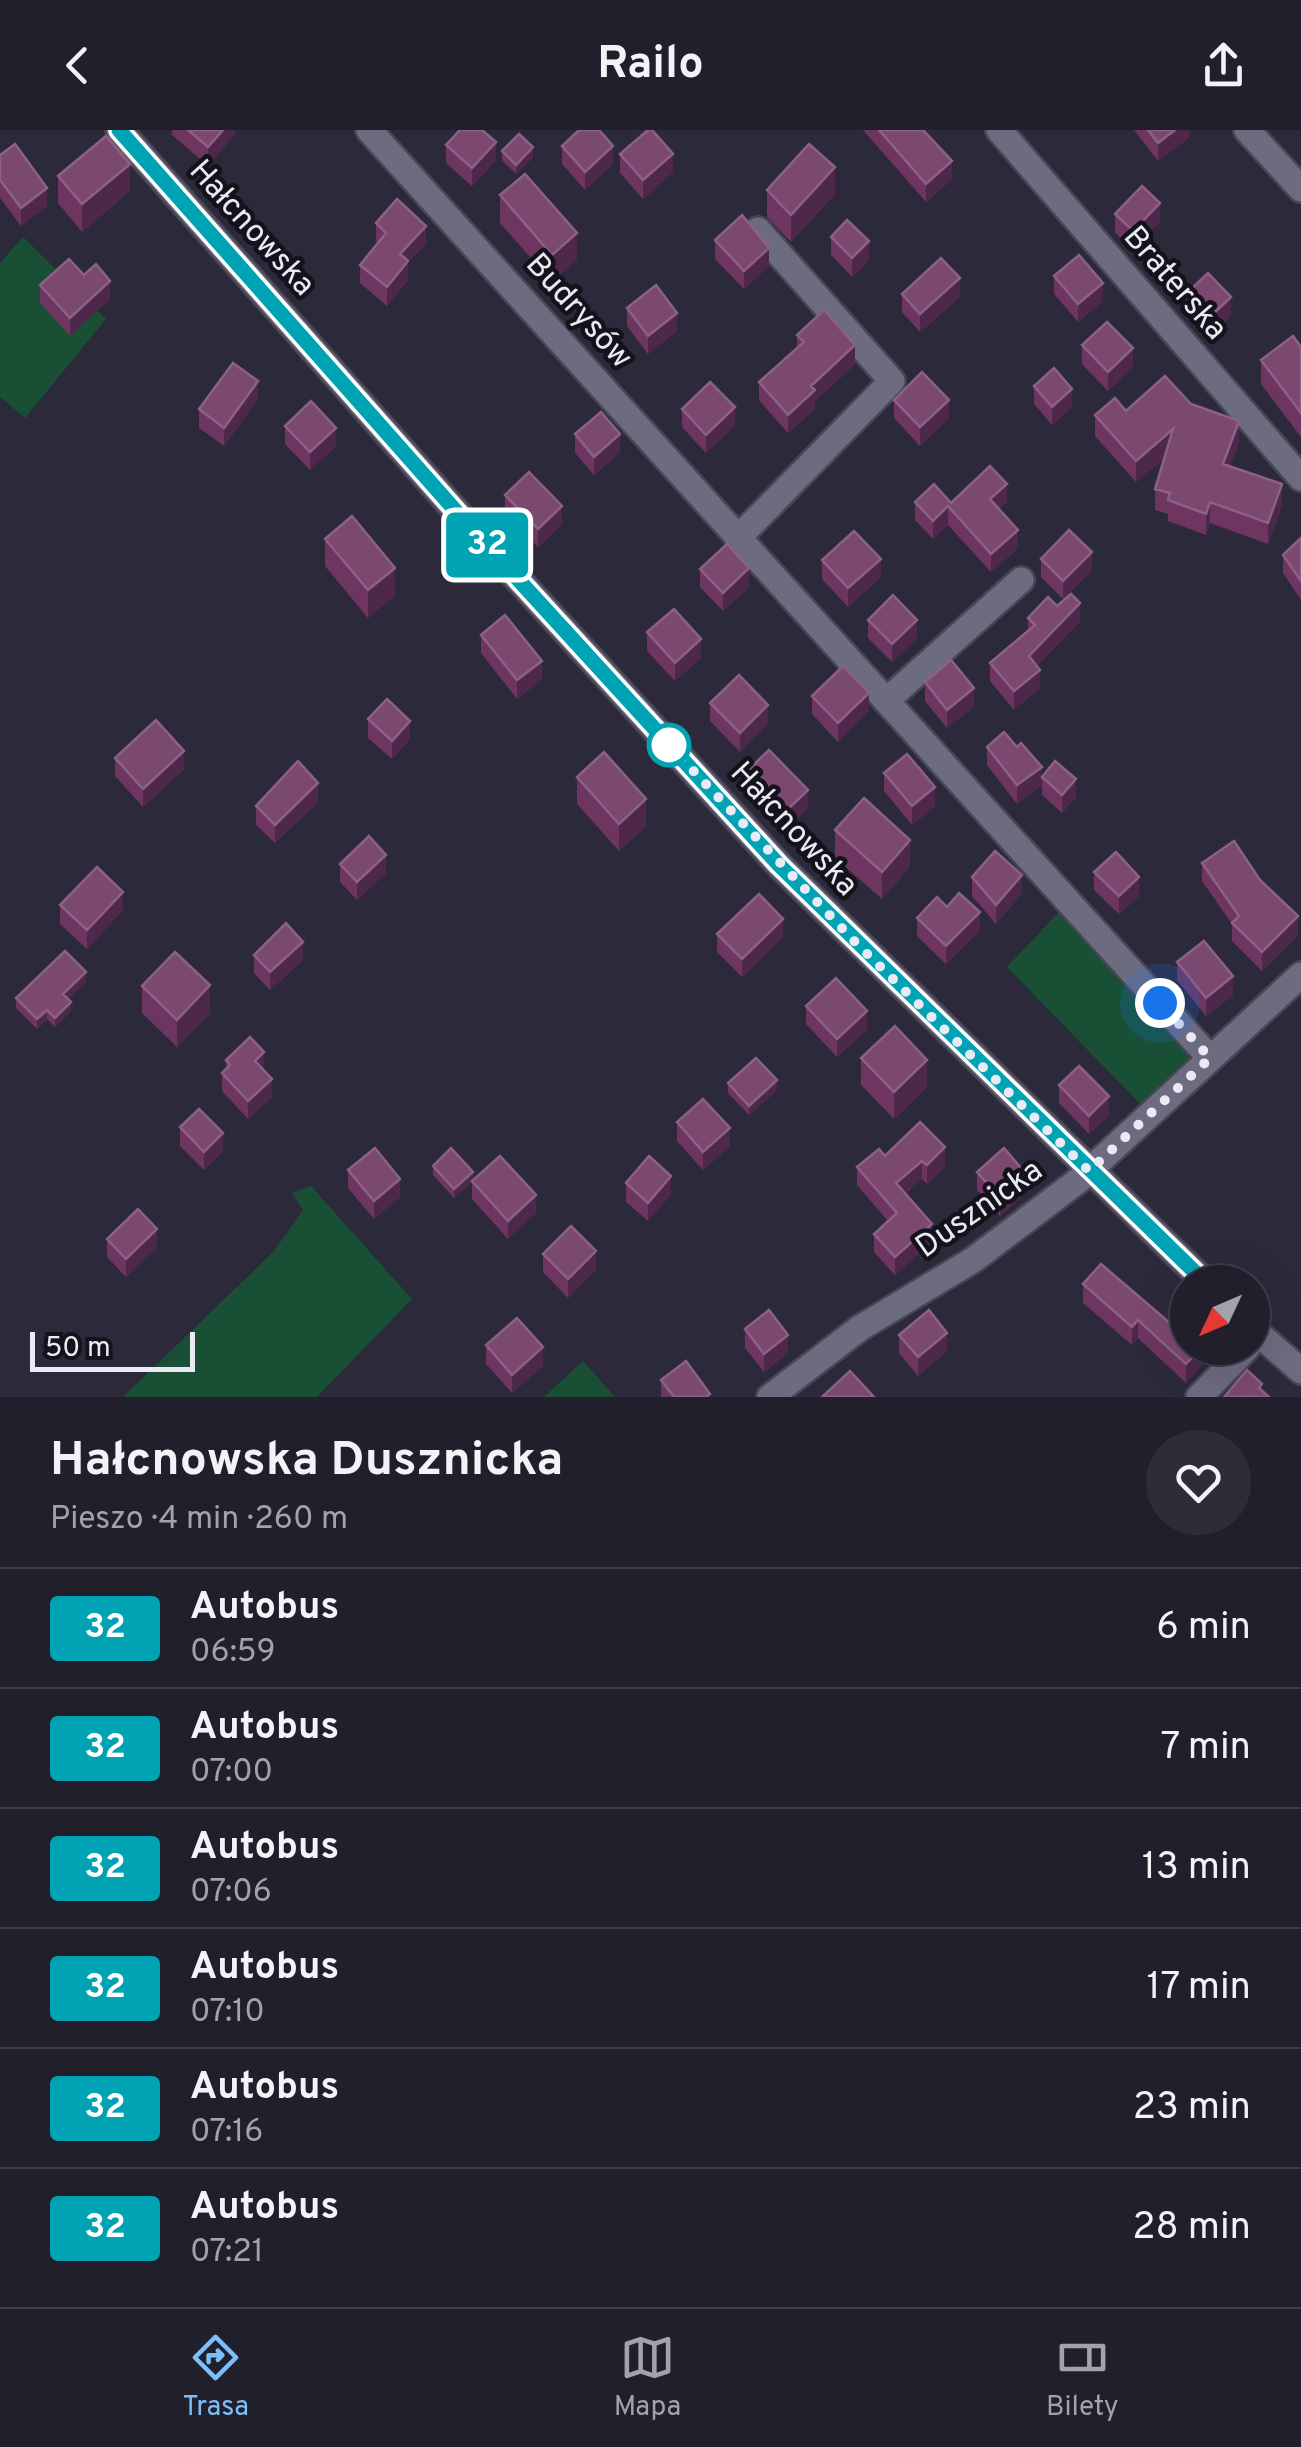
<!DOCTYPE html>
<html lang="pl">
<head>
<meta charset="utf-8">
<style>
  :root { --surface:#211f2c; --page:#2d2c38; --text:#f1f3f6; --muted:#a2a2a9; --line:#3e3d48; --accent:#79bff8 }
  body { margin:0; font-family:Overpass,sans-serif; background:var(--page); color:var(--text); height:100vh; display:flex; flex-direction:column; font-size:38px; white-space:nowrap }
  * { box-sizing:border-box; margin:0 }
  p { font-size:32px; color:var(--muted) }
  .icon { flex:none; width:55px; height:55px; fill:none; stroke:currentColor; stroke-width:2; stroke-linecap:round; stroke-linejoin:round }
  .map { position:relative; height:1267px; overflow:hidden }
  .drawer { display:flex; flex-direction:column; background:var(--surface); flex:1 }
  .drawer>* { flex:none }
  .badge { padding:0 20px; border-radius:8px; font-size:35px; line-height:65px }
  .needle { width:65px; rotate:226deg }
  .buttons { position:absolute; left:1170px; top:1135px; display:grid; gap:20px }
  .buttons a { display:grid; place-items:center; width:100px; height:100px; border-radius:50%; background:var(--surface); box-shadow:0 10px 40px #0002,0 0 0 2px var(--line); font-size:50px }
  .scale { position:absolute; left:30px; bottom:25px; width:165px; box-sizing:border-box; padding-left:10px; border:5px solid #eae9f4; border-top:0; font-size:28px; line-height:35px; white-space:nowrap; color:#eae9f4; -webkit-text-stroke:8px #14131b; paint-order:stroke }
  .you { position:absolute; width:50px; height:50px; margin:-25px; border:8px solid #fff; border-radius:50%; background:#1a73e8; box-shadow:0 0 0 15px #1a73e833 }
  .map>.badge { position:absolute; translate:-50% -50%; box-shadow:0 0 0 5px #fff }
  .round { display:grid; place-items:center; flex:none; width:105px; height:105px; border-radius:52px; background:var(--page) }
  .summary { display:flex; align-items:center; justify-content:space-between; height:170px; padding:0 50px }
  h1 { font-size:48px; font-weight:700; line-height:75px }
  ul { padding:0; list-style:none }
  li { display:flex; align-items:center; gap:30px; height:120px; padding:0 50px; border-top:2px solid var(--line) }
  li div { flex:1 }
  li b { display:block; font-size:38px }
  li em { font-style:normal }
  li .badge { min-width:110px; font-weight:700; text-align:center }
  header { display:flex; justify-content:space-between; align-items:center; height:130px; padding:0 50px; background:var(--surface); font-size:45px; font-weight:700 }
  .tabs { display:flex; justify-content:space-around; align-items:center; height:140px; border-top:2px solid var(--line); background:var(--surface); font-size:28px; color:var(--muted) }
  .tabs a { display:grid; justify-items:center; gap:5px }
  .tabs .selected { color:var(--accent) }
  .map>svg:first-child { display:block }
  .green { fill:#194f34 }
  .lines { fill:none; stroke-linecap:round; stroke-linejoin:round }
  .minor-casing { stroke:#474654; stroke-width:30 }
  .minor { stroke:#6d6b80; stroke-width:25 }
  .wall { fill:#6d3560 }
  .shaded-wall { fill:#4e284b }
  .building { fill:#7b4870; stroke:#8c6185; stroke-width:2.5 }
  .line-casing { stroke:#fff; stroke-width:22 }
  .line { stroke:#00a3b4; stroke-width:15 }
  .walk { stroke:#eae9f4; stroke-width:10; stroke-dasharray:0 18 }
  .stop-dot { fill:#fff; stroke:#00a3b4; stroke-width:5 }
  .labels { text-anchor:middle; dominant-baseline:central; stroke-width:9; stroke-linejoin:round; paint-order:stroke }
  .street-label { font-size:32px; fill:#eae9f4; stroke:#14131b }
</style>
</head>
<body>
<header><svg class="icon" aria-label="back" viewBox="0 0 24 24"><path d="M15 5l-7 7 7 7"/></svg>Railo<svg class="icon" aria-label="share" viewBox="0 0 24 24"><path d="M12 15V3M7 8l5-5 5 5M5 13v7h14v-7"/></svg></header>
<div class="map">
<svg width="1301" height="1267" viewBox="0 0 1301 1267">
  <rect width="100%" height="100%" fill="#2c293b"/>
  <path class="green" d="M23,107L106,189L25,288L0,267V133Z
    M1059,782L1196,925L1144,978L1007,837Z
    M311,1056L412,1169L317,1267H123L273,1122L303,1080L292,1063Z
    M583,1231L615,1267H544Z"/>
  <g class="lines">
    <g class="minor-casing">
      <path id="minor" d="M119,0L462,388L779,735L1205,1152
        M369,0L1210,928
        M999,0L1301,348
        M1247,0L1301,59
        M739,407L892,251L758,100
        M886,571L1021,450
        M1252,1198L1301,1241
        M770,1267L860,1198L973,1130L1079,1050L1301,845
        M1199,1267L1247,1218"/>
    </g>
    <use href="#minor" class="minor"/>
  </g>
  <path class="wall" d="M172,0H235V4L208,36L172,5Z
    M863,0H923L952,49L926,72Z
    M1134,0H1190V7L1158,31Z
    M446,15L496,30L472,56L446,33Z
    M562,16L613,34L585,60L562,34Z
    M502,21L533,27L516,44L502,30Z
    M620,24L673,42L643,69L620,43Z
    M0,25L47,76L21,96L0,68Z
    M58,46L130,61L82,102L58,73Z
    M767,60L835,64L791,112L767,87Z
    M500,65L577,130L552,152L500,93Z
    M1115,84L1160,91L1133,120L1115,103Z
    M376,93L426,114L408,132V150L387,176L360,153V135L378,113L376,111Z
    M831,107L869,130L852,147L831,125Z
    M715,110L769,136L744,159L715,129Z
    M84,145L110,169L70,206L40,173V155Z
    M1054,146L1103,171L1078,192L1054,164Z
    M902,164L960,167L920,202L902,182Z
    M1186,164L1231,186L1209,206L1186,182Z
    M627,178L677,201L648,224L627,196Z
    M797,205L855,234L815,271V279L788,303L759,270V252L797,218Z
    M1082,215L1133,237L1108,261L1082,234Z
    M1301,217V307L1261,254V230Z
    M1034,256L1072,277L1052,295L1034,274Z
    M258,269L224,316L199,298V279Z
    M894,270L949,288L920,316L894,288Z
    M1191,274L1239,312L1230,336L1282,375L1268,414L1210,393L1206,405L1168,391V384L1155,380V359L1164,328L1136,352L1095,306V285Z
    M682,279L735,296L706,323L682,297Z
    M285,296L336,316L310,340L285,314Z
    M575,304L620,322L594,345L575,323Z
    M505,365L562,394L538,417L505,384Z
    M915,372H1007L999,379L1018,418L991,442L948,395L933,409L915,390Z
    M1301,408V470L1283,443V425Z
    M325,409L395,465L368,488L325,436Z
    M1041,429L1092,440L1063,469L1041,447Z
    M822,430L881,447L848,477L822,449Z
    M700,439L749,457L723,481L700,457Z
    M1057,476L1080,491L1037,536L1040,558L1014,580L990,551V533L1028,501V488Z
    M868,490L917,508L892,532L868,508Z
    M647,502L701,528L675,551L647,521Z
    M481,505L542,549L517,569L481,523Z
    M925,552L974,577L947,598L925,571Z
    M812,566L869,581L838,612L812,584Z
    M710,573L768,594L740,622L710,591Z
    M368,589L410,609L392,629L368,608Z
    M987,617L1042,646L1076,667L1062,683L1042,665V655L1017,674L987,635Z
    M115,628L184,639L143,677L115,646Z
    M748,640L808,678L787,698L748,659Z
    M884,643L935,676L912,695L884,661Z
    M577,647L646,696L619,721L577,674Z
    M318,672L275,713L256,695V676Z
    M835,700L910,737L882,769L835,728Z
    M1202,733L1298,805L1262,841L1232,811V794L1202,751Z
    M340,734L386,743L357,770L340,752Z
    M1094,742L1139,766L1119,784L1094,760Z
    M972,747L1022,763L996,794L972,766Z
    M60,775L123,780L87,819L60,794Z
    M947,777L980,800L946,834L917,806V788Z
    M717,804L783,807L742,847L717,822Z
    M254,825L303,830L270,860L254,843Z
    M1177,832L1233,865L1206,886L1177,850Z
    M86,852L68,869L71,881L55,897L47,889L37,899L16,878V868Z
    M142,856L210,883L177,917L142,883Z
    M806,876L867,899L837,927L806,894Z
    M861,928L927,957L894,989L861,955Z
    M226,930L264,940L272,967L248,989L222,961V943L226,940Z
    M728,953L777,960L749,985L728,963Z
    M1059,955L1109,985L1089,1004L1059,973Z
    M677,992L730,1016L703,1040L677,1011Z
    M920,992L945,1036L927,1054L922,1049L905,1064L932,1112L895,1145L874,1122V1104L888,1091L857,1055V1037L885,1026Z
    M180,997L223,1021L204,1040L180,1016Z
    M433,1036L473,1050L536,1083L508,1109L472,1069V1052L454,1068L433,1045Z
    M348,1040L400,1067L374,1089L348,1058Z
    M977,1042L1026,1062L1000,1086L977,1060Z
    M626,1053L671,1064L648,1091L626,1072Z
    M107,1109L157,1118L126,1147L107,1127Z
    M543,1124L596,1139L568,1168L543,1142Z
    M1083,1154L1171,1194L1209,1218V1227L1186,1253L1138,1208L1132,1215L1083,1173Z
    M745,1199L788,1223L764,1242L745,1218Z
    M899,1205L947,1221L918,1246L899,1223Z
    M486,1215L543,1236L512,1263L486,1234Z
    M661,1250L710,1267H661Z"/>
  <path class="shaded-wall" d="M223,0H235V4L208,36V17Z
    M1175,0H1190V7L1158,31V13Z
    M496,12V30L472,56V38Z
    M613,16V34L585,60V42Z
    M533,17V27L516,44V35Z
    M673,24V42L643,69V50Z
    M952,31V49L926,72V54Z
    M130,34V61L82,102V74Z
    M835,37V64L791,112V85Z
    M47,58V76L21,96V78Z
    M1160,73V91L1133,120V101Z
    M426,96V114L408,132V150L387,176V157L400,124Z
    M577,103V130L552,152V125Z
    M869,111V130L852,147V128Z
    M769,118V136L744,159V141Z
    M960,148V167L920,202V184Z
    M110,151V169L70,206V188Z
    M1103,153V171L1078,192V174Z
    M1231,167V186L1209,206V188Z
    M677,183V201L648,224V206Z
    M855,215V234L815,271V279L788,303V285L811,256Z
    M1133,218V237L1108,261V242Z
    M258,251V269L224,316V298Z
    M1072,259V277L1052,295V277Z
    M949,270V288L920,316V297Z
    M735,277V296L706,323V305Z
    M1239,291V312L1223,355V334Z
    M336,298V316L310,340V322Z
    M1173,299V320L1136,352V331Z
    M620,304V322L594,345V327Z
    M1007,354V372L990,388V369Z
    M1282,354V375L1268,414V393Z
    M1210,372V393L1206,405V384Z
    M562,376V394L538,417V399Z
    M948,376V395L933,409V391Z
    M1018,400V418L991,442V424Z
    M1092,422V440L1063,469V451Z
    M881,429V447L848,477V458Z
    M395,438V465L368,488V460Z
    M749,438V457L723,481V463Z
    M1080,473V491L1029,545V526Z
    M917,490V508L892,532V514Z
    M701,509V528L675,551V533Z
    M542,531V549L517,569V550Z
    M1040,540V558L1014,580V561Z
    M974,558V577L947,598V580Z
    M869,563V581L838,612V593Z
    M768,575V594L740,622V603Z
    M410,591V609L392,629V611Z
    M184,621V639L143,677V659Z
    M1042,637V655L1017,674V655Z
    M1076,649V667L1062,683V665Z
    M318,653V672L275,713V695Z
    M935,657V676L912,695V676Z
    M808,660V678L787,698V680Z
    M646,669V696L619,721V694Z
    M910,710V737L882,769V742Z
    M386,725V743L357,770V752Z
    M1022,745V763L996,794V775Z
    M1139,747V766L1119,784V766Z
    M123,762V780L87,819V800Z
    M980,782V800L946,834V816Z
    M1298,786V805L1262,841V822Z
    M783,789V807L742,847V829Z
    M303,812V830L270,860V842Z
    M86,842V852L63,874V864Z
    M1233,846V865L1206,886V868Z
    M210,855V883L177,917V890Z
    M71,872V881L55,897V888Z
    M47,880V889L37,899V889Z
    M867,881V899L837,927V909Z
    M264,922V940L255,931Z
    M927,930V957L894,989V962Z
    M272,949V967L248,989V971Z
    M777,950V960L749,985V976Z
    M1109,966V985L1089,1004V986Z
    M730,998V1016L703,1040V1022Z
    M223,1003V1021L204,1040V1022Z
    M945,1017V1036L927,1054V1035Z
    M922,1031V1049L896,1071V1053Z
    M473,1042V1051L454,1068V1059Z
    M1026,1044V1062L1000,1086V1068Z
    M671,1046V1064L648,1091V1073Z
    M400,1049V1067L374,1089V1071Z
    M536,1065V1083L508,1109V1091Z
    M932,1094V1112L895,1145V1127Z
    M157,1099V1118L126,1147V1129Z
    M596,1121V1139L568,1168V1149Z
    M1138,1190V1208L1132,1215V1197Z
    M947,1203V1221L918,1246V1227Z
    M788,1205V1223L764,1242V1224Z
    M543,1217V1236L512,1263V1245Z
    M1201,1218H1209V1227L1186,1253V1234Z"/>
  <path class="building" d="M188,0H223L208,17Z
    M460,0H482L496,12L472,38L446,15Z
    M579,0H599L613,16L585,42L562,16Z
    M648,0H652L673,24L643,50L620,24Z
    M879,0H923L952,31L926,54Z
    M1148,0H1175L1158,13Z
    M519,4L533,17L516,35L502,21Z
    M106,6L130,34L82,74L58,46Z
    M15,14L47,58L21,78L0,50V25Z
    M809,14L835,37L791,85L767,60Z
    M525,44L577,103L552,125L500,65Z
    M1142,56L1160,73L1133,101L1115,84Z
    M397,69L426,96L400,124L408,131L387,157L360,135L386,103L376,93Z
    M742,85L769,118L744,141L715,110Z
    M847,90L869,111L852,128L831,107Z
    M1079,125L1103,153L1078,174L1054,146Z
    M941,128L960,148L920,184L902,164Z
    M69,129L84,145L96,134L110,151L70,188L40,155Z
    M1208,143L1231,167L1209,188L1186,164Z
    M656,155L677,183L648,206L627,178Z
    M824,180L855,215L811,256L815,260L788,285L759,252L804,212L797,205Z
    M1107,192L1133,218L1108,242L1082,215Z
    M1293,206L1301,217V283L1261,230Z
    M233,233L258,251L224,298L199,279Z
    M1054,238L1072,259L1052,277L1034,256Z
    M922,242L949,270L920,297L894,270Z
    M1165,246L1191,274L1239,291L1223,334L1282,354L1268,393L1210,372L1206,384L1168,370L1170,363L1155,359L1173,299L1136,331L1095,285L1115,268L1126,281Z
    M710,252L735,277L706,305L682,279Z
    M311,271L336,298L310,322L285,296Z
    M601,282L620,304L594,327L575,304Z
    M990,336L1007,354L990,369L1018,400L991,424L948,376L933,391L915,372L934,354L951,373Z
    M529,342L562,376L538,399L505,365Z
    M352,386L395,438L368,460L325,409Z
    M1069,400L1092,422L1063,451L1041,429Z
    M854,401L881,429L848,458L822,430Z
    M1301,408V451L1283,425Z
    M727,414L749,438L723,463L700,439Z
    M1071,464L1080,473L1029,526L1040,540L1014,561L990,533L1035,495L1028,488L1048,467L1057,476Z
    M893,465L917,490L892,514L868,490Z
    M674,479L701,509L675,533L647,502Z
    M505,485L542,531L517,550L481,505Z
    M951,530L974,558L947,580L925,552Z
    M843,536L869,563L838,593L812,566Z
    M739,545L768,575L740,603L710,573Z
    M387,569L410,591L392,611L368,589Z
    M156,590L184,621L143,659L115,628Z
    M1004,602L1017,617L1021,613L1042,637L1017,655L987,617Z
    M769,620L808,660L787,680L748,640Z
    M604,622L646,669L619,694L577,647Z
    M907,624L935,657L912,676L884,643Z
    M298,631L318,653L275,695L256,676Z
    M1055,631L1076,649L1062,665L1042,647Z
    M864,668L910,710L882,742L835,700Z
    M369,706L386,725L357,752L340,734Z
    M1234,711L1260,750L1298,786L1262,822L1232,793L1239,786L1202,733Z
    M995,721L1022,745L996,775L972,747Z
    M1116,722L1139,747L1119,766L1094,742Z
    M97,737L123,762L87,800L60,775Z
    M959,763L980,782L946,816L917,788L937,767L947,777Z
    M759,764L783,789L742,829L717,804Z
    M286,793L303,812L270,842L254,825Z
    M1204,811L1233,846L1206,868L1177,832Z
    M65,821L86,842L63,864L71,872L55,888L47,880L37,889L16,868Z
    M175,822L210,855L177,890L142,856Z
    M836,848L867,881L837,909L806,876Z
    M895,896L927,930L894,962L861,928Z
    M250,907L264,922L255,931L272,949L248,971L222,943L230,935L226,930Z
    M756,928L777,950L749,976L728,953Z
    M1079,936L1109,966L1089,986L1059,955Z
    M703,969L730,998L703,1022L677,992Z
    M199,979L223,1003L204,1022L180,997Z
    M920,992L945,1017L927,1035L922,1031L896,1053L932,1094L895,1127L874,1104L897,1083L857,1037L879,1019L885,1026Z
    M375,1018L400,1049L374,1071L348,1040Z
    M451,1018L473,1042L454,1059L433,1036Z
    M1004,1018L1026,1044L1000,1068L977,1042Z
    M500,1026L536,1065L508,1091L472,1051Z
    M649,1026L671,1046L648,1073L626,1053Z
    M138,1079L157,1099L126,1129L107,1109Z
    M571,1096L596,1121L568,1149L543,1124Z
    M1101,1134L1171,1194L1181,1183L1188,1189V1218H1201L1186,1234L1138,1190L1132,1197L1083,1154Z
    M769,1180L788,1205L764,1224L745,1199Z
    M929,1180L947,1203L918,1227L899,1205Z
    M517,1188L543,1217L512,1245L486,1215Z
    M686,1231L710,1264L706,1267H674L661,1250Z
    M1247,1240L1262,1254L1259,1258L1269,1267H1224Z
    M850,1241L874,1267H822Z"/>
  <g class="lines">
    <g class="line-casing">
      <path id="line" d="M119,0L462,388L779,735L1205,1152"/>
    </g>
    <use href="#line" class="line"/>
    <path class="walk" d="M669,615L855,812L1089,1041L1210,928L1160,873"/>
  </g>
  <circle class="stop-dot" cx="669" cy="615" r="20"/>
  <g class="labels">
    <g class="street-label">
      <text transform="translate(251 99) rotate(48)">Hałcnowska</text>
      <text transform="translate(1174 154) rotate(49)">Braterska</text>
      <text transform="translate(578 182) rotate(48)">Budrysów</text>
      <text transform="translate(793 700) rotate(47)">Hałcnowska</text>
      <text transform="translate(980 1080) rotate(-35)">Dusznicka</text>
    </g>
  </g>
</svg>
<div class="buttons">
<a><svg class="needle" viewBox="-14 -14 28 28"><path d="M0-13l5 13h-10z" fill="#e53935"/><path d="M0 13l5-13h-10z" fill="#a2a2a9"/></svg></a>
</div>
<div class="scale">50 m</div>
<div class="you" style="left:1160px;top:873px"></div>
<b class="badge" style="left:487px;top:415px;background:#00a3b4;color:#fff">32</b>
</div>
<section class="drawer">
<div class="summary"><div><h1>Hałcnowska Dusznicka</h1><p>Pieszo · 4 min · 260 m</p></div><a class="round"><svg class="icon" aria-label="heart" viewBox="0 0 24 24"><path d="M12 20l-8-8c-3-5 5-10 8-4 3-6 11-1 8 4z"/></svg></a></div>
<ul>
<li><span class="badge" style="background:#00a3b4;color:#fff">32</span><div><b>Autobus</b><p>06:59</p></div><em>6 min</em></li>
<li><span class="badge" style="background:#00a3b4;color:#fff">32</span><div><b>Autobus</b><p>07:00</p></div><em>7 min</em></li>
<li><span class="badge" style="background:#00a3b4;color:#fff">32</span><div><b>Autobus</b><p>07:06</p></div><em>13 min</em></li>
<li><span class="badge" style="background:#00a3b4;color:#fff">32</span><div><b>Autobus</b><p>07:10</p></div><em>17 min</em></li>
<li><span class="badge" style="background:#00a3b4;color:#fff">32</span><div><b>Autobus</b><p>07:16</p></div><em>23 min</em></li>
<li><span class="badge" style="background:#00a3b4;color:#fff">32</span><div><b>Autobus</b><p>07:21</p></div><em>28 min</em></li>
</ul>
</section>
<nav class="tabs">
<a class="selected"><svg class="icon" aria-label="directions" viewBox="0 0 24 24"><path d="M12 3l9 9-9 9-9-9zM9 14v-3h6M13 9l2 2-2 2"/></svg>Trasa</a>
<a><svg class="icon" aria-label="map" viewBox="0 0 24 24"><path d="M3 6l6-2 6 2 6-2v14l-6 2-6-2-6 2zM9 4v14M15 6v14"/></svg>Mapa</a>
<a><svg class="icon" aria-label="tickets" viewBox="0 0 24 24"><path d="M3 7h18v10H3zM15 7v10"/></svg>Bilety</a>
</nav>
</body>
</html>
